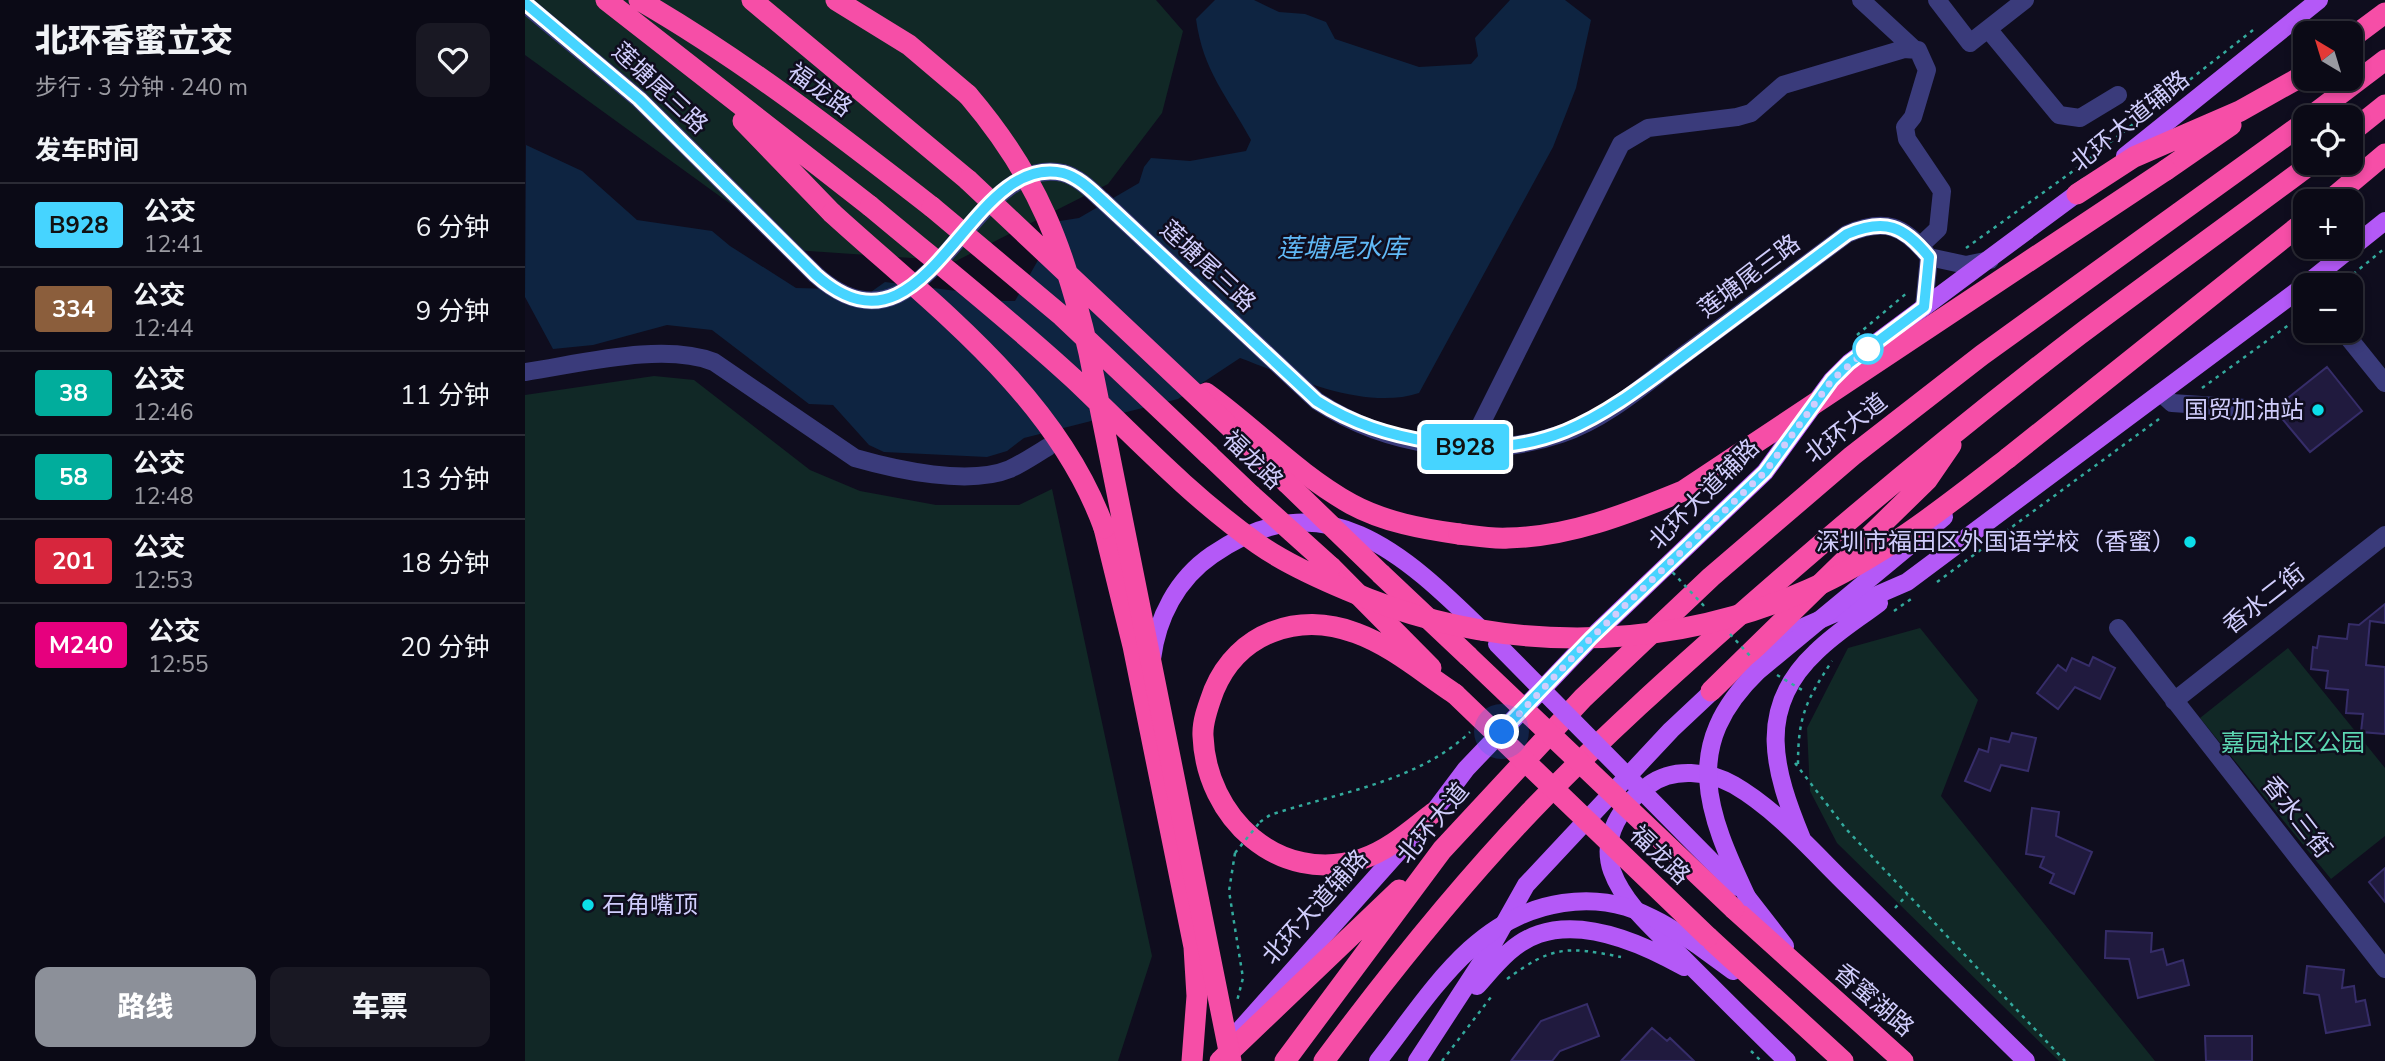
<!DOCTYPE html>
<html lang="zh">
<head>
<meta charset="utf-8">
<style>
  :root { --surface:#0b0a16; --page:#191823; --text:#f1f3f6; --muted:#9a9aa1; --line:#2b2b35; --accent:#8c9099 }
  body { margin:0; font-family:"Nunito Sans","Noto Sans SC",sans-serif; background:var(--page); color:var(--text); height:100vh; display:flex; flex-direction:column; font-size:26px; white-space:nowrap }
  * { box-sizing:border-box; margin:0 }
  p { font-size:23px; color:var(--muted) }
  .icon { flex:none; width:38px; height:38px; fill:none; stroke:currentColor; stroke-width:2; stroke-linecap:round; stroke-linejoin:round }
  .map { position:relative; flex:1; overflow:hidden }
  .side { display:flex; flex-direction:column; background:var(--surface); width:525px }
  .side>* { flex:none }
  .badge { padding:0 14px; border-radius:5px; font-size:24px; line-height:46px }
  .needle { width:46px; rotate:322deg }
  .buttons { position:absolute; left:1768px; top:21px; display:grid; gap:14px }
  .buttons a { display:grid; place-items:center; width:70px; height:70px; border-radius:14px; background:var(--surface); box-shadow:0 4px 10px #0003,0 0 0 2px var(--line); font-size:35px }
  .you { position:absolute; width:35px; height:35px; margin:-18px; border:5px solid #fff; border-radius:50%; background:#1a73e8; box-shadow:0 0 0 10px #1a73e833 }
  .map>.badge { position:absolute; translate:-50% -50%; box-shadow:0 0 0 4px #fff }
  h2 { padding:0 35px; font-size:26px; line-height:63px }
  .round { display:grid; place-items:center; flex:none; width:74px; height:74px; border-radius:14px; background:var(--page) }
  .headline { display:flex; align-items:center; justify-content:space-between; height:119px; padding:0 35px }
  h1 { font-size:33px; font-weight:800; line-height:52px }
  .cta { display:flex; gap:14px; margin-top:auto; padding:14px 35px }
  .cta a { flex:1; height:80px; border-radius:14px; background:var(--accent); color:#fff; font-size:28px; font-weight:800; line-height:80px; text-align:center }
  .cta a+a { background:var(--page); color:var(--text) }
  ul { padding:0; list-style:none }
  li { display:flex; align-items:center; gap:21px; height:84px; padding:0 35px; border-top:2px solid var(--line) }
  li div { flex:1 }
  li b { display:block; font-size:26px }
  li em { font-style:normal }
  li .badge { min-width:77px; font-weight:700; text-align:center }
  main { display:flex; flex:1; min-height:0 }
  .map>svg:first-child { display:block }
  .green { fill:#112826 }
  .water { fill:#0e2441 }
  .building { fill:#201a3e; stroke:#362d69; stroke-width:2 }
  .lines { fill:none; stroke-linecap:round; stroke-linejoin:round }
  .path { stroke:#33aa9d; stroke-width:2.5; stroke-dasharray:3.5 5; stroke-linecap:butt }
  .minor { stroke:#3a3b7b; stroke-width:18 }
  .major { stroke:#b459f7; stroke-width:18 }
  .highway { stroke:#f64ea7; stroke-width:21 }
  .path-bridge { stroke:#33aa9d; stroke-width:2.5; stroke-dasharray:3.5 5; stroke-linecap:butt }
  .major-bridge { stroke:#b459f7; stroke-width:18 }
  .highway-bridge { stroke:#f64ea7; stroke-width:21 }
  .line-casing { stroke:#fff; stroke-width:16 }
  .line { stroke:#46d4ff; stroke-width:10 }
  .walk { stroke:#d0cdfc; stroke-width:7; stroke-dasharray:0 12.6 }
  .stop-dot { fill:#fff; stroke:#46d4ff; stroke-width:3.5 }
  .poi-dot { fill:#0cdee9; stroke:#0f0d1e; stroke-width:2.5 }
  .labels { text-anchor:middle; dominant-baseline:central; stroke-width:5; stroke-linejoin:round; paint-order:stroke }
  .street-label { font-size:24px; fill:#d0cdfc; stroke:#0f0d1e }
  .poi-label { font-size:24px; fill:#d0cdfc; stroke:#0f0d1e; text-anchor:end }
  .park-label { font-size:24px; fill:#5dd8b3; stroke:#0f0d1e }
  .water-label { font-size:26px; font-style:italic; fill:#60b9f7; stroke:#0f0d1e }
</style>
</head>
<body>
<main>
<section class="side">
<div class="headline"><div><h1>北环香蜜立交</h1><p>步行 · 3 分钟 · 240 m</p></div><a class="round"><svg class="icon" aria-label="heart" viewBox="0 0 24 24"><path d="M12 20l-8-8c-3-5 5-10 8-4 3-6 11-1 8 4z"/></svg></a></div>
<h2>发车时间</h2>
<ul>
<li><span class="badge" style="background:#46d4ff;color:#111">B928</span><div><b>公交</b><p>12:41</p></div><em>6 分钟</em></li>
<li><span class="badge" style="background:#8b5e3c;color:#fff">334</span><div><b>公交</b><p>12:44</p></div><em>9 分钟</em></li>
<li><span class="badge" style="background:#01ad9c;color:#fff">38</span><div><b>公交</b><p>12:46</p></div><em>11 分钟</em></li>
<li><span class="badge" style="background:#01ad9c;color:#fff">58</span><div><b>公交</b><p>12:48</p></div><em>13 分钟</em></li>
<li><span class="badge" style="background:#d7263d;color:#fff">201</span><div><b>公交</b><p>12:53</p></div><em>18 分钟</em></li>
<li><span class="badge" style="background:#e6007e;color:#fff">M240</span><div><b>公交</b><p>12:55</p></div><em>20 分钟</em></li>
</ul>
<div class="cta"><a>路线</a><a>车票</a></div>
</section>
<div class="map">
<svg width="1860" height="1061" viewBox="0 0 1860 1061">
  <rect width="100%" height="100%" fill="#0f0d1e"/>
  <path class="green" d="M0,0H631L658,31L637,113L583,184L431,261L269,250L0,55Z
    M129,376L169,380L285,470L335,491L411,505H494L527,489L627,956L593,1061H0V395Z
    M1395,628L1453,700L1416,796L1630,1061H1534L1312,843L1285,791L1282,728L1323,648Z
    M1763,648L1860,768V836L1806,879L1675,718Z"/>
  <path class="water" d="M690,0H729L754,12L780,14L801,22L810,39L894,67L946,64L953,56L950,38L985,0H1040L1066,20L1051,88L1028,147L894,393C840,411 766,377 715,358L653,399L499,438L482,451L462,457L359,452L344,445L308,405L284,404L187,330L142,325L68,345L28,349L0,297L1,145L57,171L112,220L187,231L205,246L271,288L311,289L336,299L360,282L456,294L477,301H490L535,221L554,218L614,183L619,167L626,158L665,161L721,151L726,140C702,96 678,71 671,19Z"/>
  <path class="building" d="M1802,367L1837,411L1785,452L1749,409Z
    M1860,604V623L1845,621L1841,665L1860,667V734L1836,732L1838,714L1821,713L1823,690L1801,688L1803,671L1786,669L1788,647L1792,648L1794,636L1822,639L1824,624L1834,625Z
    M1568,657L1590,668L1575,699L1550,687L1533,709L1512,693L1533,665L1541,671L1547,658L1564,666Z
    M1487,733L1511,738L1503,771L1476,765L1465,791L1440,781L1454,749L1463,752L1466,738L1484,742Z
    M1507,808L1534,812L1531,836L1567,852L1549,894L1525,883L1529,874L1515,867L1519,857L1501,854Z
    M1860,868V902L1844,882Z
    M1581,931L1627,933L1626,952L1638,949L1642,965L1658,960L1664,985L1613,998L1604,959L1580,958Z
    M1782,966L1819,970L1817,988L1829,986L1831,1002L1840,1000L1845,1025L1801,1033L1794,995L1779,993Z
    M1062,1004L1074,1036L1035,1051L1027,1061H986L1016,1021Z
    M1127,1028L1142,1041L1145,1038L1169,1061H1096Z
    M1680,1036H1727V1061H1681Z"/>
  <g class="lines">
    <path class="path" d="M1441,248L1551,169L1728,30
      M1815,285L1860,248
      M1332,335L1383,292
      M1677,388L1776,316
      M1412,582L1638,416
      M1369,611L1386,599
      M1270,763L1321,829L1540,1061
      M1273,764C1273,716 1281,701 1307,661
      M735,822L745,815C811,793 893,782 945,732
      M710,853L704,891L718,978L712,1001
      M1370,908L1382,895
      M982,979C1027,946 1041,946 1096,957
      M1226,1051L1236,1061
      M917,1061L966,997"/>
    <path class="minor" d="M1336,0L1388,48
      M1412,0L1445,43L1500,0
      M0,4L114,99L291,275C403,374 444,152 538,173C553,177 566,190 577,200L792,401C862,447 957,461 1036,434C1081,419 1119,385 1156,357C1212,316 1267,275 1322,234C1360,218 1379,225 1404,257
      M1463,29L1534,115L1555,118L1593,95
      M1404,257L1441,265L1465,260
      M1399,307L1404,257
      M1818,331L1860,383
      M0,372C55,364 138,342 189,362L330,458C372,470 444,486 485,469C498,463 511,454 523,447
      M1636,393L1647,403L1720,408
      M954,428L1096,144L1123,128L1212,117L1226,113L1258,85L1379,49L1393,50L1402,70L1388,117L1380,127L1382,139L1417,191L1413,229L1395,246
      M1593,628L1860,969
      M1649,701L1860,535"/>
    <path class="major" d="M1600,156L1794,0
      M1780,285L1860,221
      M627,659C632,618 652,579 687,555C799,477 879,554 959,632
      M1228,659L1269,631L1382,582L1780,285
      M1277,839C1249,771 1230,709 1291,652C1310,633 1333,619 1354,603
      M1222,897L1260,946
      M1171,944L1208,971
      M952,986C970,966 987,943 1014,934C1061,918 1120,945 1159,967
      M713,1032L908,813L941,769L1066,638L1240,472L1307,380L1324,363L1562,186
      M892,1061L965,949L1001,885L1146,730L1195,684
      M1262,1061C1225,1025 1189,989 1153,953C1129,929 1099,904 1087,871C1075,837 1097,804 1124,785C1148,767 1184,771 1209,785C1252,810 1288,852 1324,887C1383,945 1442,1003 1501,1061"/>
    <path class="highway" d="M81,0L345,206
      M114,0C218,60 313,134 407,207
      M227,0L443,180
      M311,0L384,45L443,95
      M1825,39L1860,13
      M1785,117L1860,60
      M218,121L307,213
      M1825,133L1860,105
      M1641,170L1706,125
      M1552,194L1609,157L1715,111L1772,79
      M1804,201L1860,154
      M681,393C731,429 772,474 826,504C859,522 898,529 934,534
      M722,443L762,483
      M684,455L726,495
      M1483,458L1780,221
      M579,528L608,646L669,947L672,996L667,1061
      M806,567L906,668
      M856,574L943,656
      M1186,691L1402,480L1426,445
      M908,813C886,830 864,850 837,859C753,886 681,817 678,736C677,721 684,704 689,690C713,633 773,611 831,633C867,646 898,673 930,694
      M1209,909L1378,1061
      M1183,937L1318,1061
      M695,1061L874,890
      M760,1061L917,850L1058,698L1186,577L1327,456L1457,355L1780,122
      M799,1061C863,975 931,890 1005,812C1075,739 1151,671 1226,605C1333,511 1442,421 1554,335C1631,277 1710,221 1787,163"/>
    <path class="path-bridge" d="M1136,560L1179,606
      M1205,634L1226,657
      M1252,675L1277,690
      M710,853L735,822"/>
    <path class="major-bridge" d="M972,644L1212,887
      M1222,897C1182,812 1155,746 1233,671L1419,517
      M853,1061C904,996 949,916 1038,903C1058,900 1081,901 1101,907C1126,915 1149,930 1171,944"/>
    <path class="highway-bridge" d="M443,95C513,177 540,249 564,353L706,1061
      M443,180L722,443
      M345,206C413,263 484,319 549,379C609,436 665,496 733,544C760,563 791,577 822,590C968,654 1136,654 1283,590C1356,558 1420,507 1483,458
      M407,207L537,316L684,455
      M307,213C408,305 531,395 579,528
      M762,483L856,574
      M726,495L806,567
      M934,534C950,536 967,539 983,538C1044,537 1102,514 1158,491L1641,170
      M943,656L1209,909
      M930,694L1183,937"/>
  </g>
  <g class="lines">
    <g class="line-casing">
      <path id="line" d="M0,3L114,99L291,275C403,375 442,151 538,173C553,177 566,190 577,200L792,401C828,424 864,435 906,442C1027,463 1082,412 1173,345C1223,308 1273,271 1322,234C1360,218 1379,226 1404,257L1399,307L1324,363L1307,380L1240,472L1066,638L973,735"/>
    </g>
    <use href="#line" class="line"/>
    <path class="walk" d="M977,732L1066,638L1240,472L1307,380L1343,349"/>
  </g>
  <circle class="stop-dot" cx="1343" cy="349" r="14"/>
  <g class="poi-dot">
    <circle cx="1793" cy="410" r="7"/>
    <circle cx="1665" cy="542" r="7"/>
    <circle cx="63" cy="905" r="7"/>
  </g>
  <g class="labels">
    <g class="street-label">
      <text transform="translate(135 88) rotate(43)">莲塘尾三路</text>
      <text transform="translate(295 90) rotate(36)">福龙路</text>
      <text transform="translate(1605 121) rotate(-39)">北环大道辅路</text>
      <text transform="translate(683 266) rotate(43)">莲塘尾三路</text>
      <text transform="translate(1224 276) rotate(-37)">莲塘尾三路</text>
      <text transform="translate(1321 428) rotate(-38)">北环大道</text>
      <text transform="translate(728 460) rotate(44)">福龙路</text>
      <text transform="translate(1179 494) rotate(-45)">北环大道辅路</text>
      <text transform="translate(1739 599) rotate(-38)">香水二街</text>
      <text transform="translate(1772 817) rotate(52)">香水三街</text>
      <text transform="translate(908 823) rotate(-50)">北环大道</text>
      <text transform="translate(1135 855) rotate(44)">福龙路</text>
      <text transform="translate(790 907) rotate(-48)">北环大道辅路</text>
      <text transform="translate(1349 1000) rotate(41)">香蜜湖路</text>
    </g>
    <g class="poi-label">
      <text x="1779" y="410">国贸加油站</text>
      <text x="1651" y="542">深圳市福田区外国语学校（香蜜）</text>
      <text x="77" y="905" text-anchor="start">石角嘴顶</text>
    </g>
    <g class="park-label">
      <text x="1768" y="743">嘉园社区公园</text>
    </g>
    <g class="water-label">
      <text x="817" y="248">莲塘尾水库</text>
    </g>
  </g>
</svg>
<div class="buttons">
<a><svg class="needle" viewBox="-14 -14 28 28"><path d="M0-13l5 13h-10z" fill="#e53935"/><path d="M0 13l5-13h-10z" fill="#9a9aa1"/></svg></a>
<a><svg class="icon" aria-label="locate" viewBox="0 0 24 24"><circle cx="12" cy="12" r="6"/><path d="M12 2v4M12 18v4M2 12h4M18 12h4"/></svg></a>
<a>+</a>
<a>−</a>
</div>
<div class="you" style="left:977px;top:732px"></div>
<b class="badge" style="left:940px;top:447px;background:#46d4ff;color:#111">B928</b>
</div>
</main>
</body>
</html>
